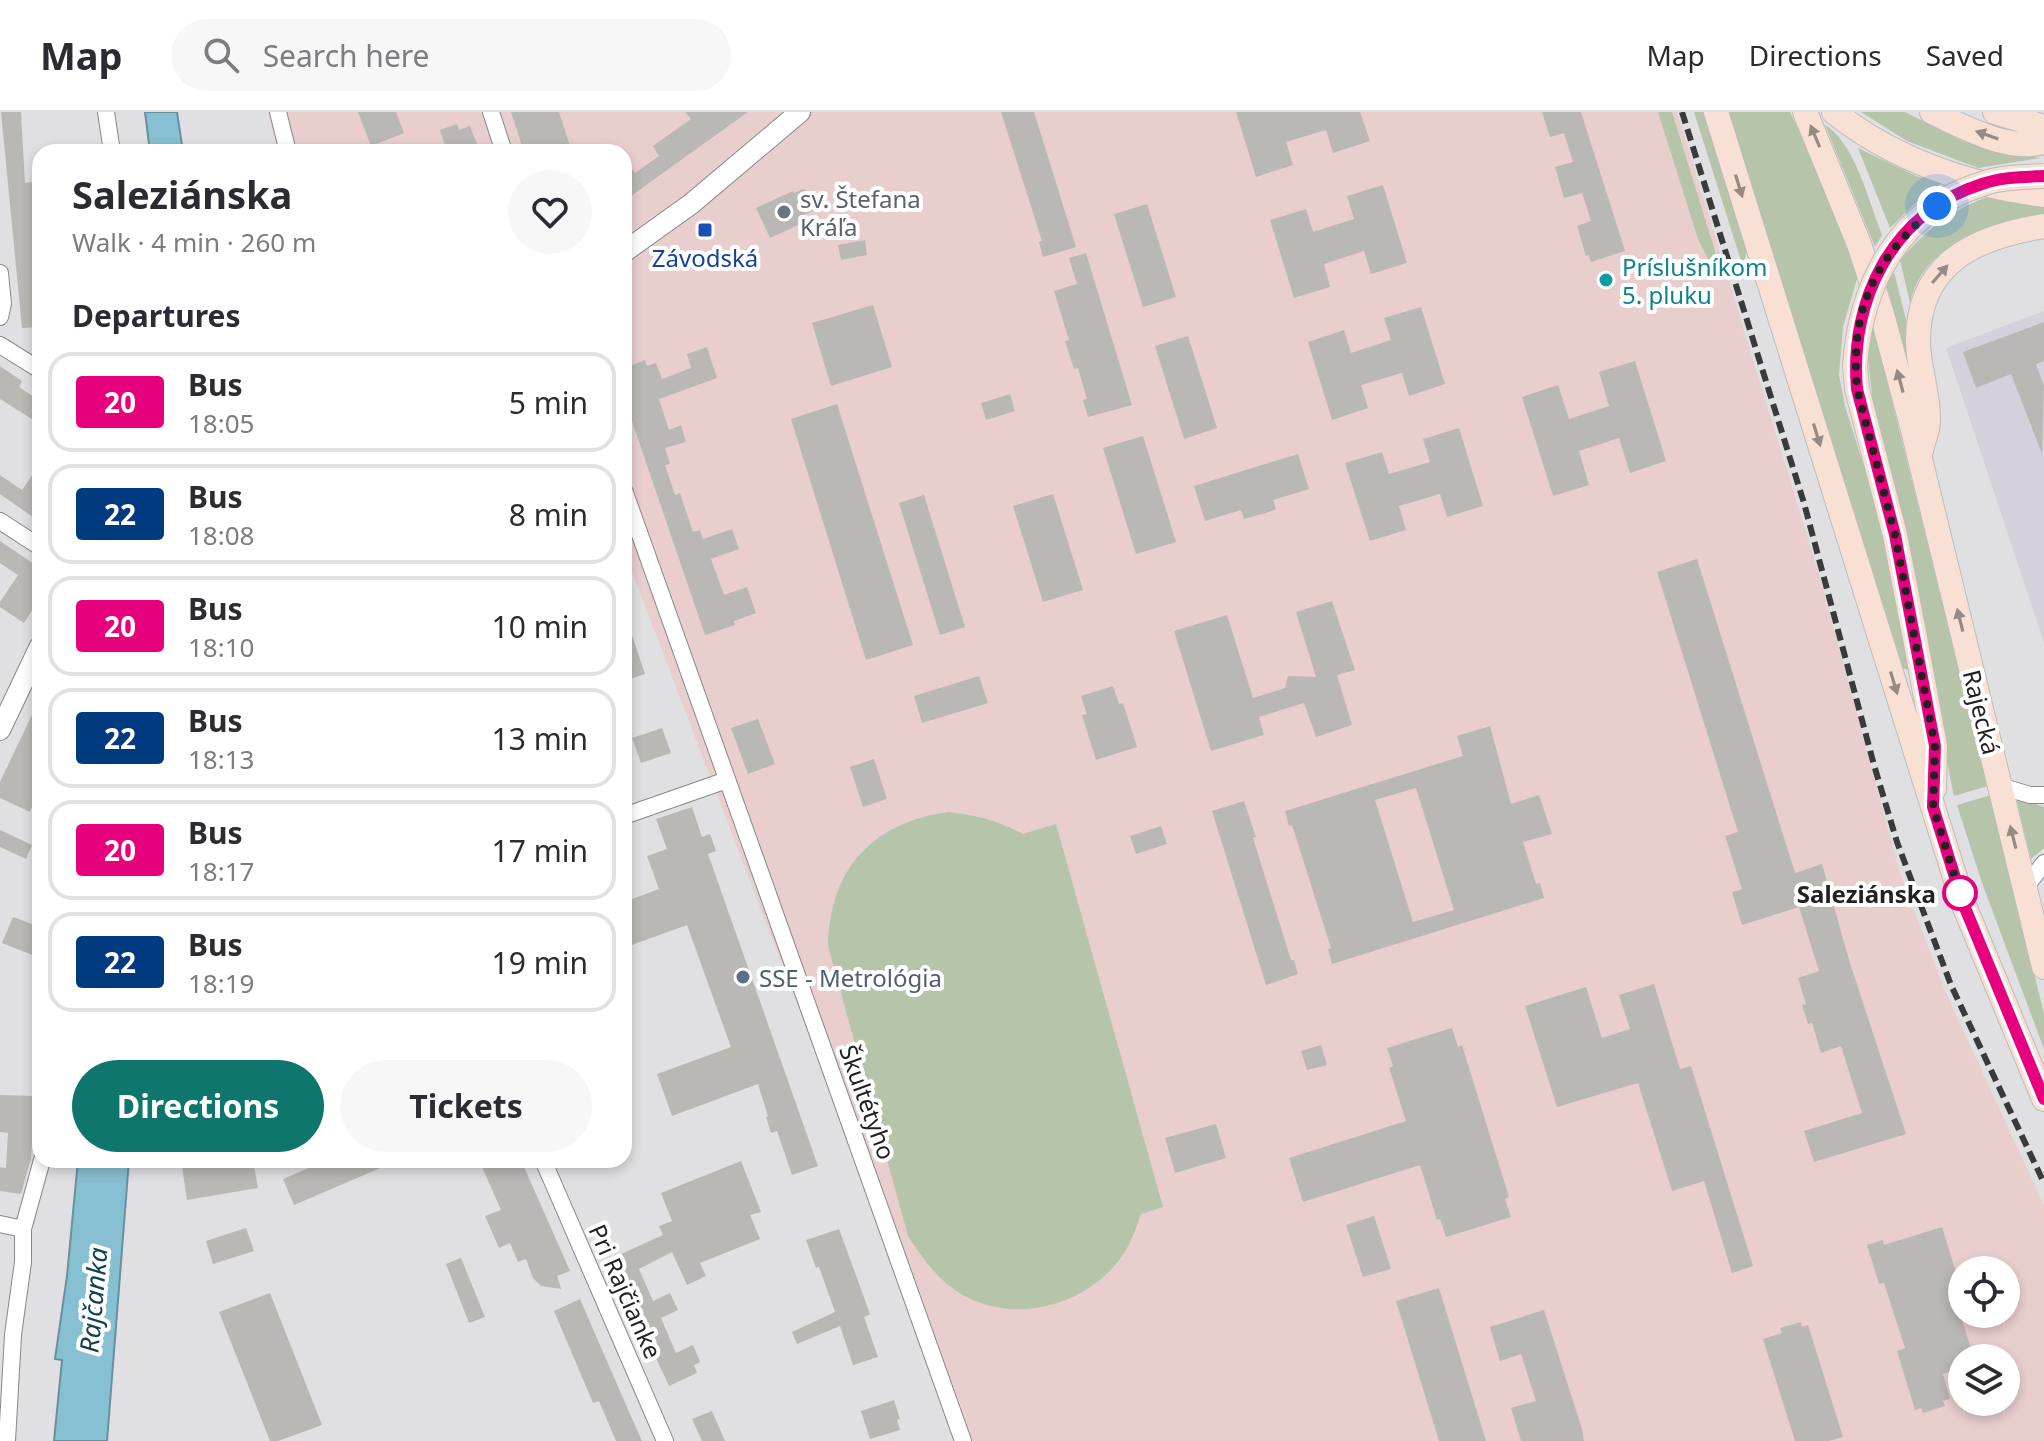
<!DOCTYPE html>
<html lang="en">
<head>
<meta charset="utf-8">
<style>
  :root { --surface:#fff; --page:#f7f7f7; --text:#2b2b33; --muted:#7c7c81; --line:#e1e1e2; --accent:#0f766e }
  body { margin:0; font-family:"Noto Sans",sans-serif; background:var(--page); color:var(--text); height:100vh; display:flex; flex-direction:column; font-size:30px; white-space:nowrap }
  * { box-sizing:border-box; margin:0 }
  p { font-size:26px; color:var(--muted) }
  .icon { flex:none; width:44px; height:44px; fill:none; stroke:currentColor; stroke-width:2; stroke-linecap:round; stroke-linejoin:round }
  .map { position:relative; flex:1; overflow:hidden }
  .sheet { position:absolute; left:32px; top:32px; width:600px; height:1024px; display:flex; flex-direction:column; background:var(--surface); border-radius:24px; box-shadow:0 4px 12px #0003 }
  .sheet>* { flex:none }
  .badge { padding:0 16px; border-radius:6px; font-size:28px; line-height:52px }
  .controls { position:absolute; left:1948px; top:1144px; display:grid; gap:16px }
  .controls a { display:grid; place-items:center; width:72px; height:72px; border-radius:50%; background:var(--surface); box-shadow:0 4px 12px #0003; font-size:40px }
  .you { position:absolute; width:40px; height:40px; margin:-20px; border:6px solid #fff; border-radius:50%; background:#1a73e8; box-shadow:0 0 0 12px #1a73e833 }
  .map>.badge { position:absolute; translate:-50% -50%; box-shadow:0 0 0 4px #fff }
  h2 { padding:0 40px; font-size:30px; line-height:72px }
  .round { display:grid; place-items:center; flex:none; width:84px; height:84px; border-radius:42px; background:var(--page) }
  .overview { display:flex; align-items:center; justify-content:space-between; height:136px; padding:0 40px }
  h1 { font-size:38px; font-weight:700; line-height:60px }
  .primary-button { display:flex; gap:16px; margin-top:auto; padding:16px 40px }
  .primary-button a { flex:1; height:92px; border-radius:48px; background:var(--accent); color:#fff; font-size:32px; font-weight:700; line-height:92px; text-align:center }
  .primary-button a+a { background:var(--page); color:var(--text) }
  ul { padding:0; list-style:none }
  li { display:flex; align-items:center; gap:24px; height:100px; margin:0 16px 12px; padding:0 24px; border:4px solid var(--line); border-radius:24px }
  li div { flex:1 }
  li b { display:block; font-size:30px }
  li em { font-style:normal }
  li .badge { min-width:88px; font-weight:700; text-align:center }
  header { display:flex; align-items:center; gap:48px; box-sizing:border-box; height:112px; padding:0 40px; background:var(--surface); border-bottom:2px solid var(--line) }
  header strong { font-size:38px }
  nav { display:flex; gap:44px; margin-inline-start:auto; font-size:28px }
  .search { width:560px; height:72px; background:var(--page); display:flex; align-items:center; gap:20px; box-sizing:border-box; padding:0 28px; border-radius:44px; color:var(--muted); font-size:30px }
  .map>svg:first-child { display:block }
  .built { fill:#d4d1dc }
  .industrial { fill:#e9cece; fill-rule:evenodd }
  .green { fill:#b6c4aa }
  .water { fill:#88c0d3; stroke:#69909e; stroke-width:2 }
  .building { fill:#bab8b5; fill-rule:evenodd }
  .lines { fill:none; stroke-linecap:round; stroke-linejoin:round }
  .minor-casing { stroke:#88878a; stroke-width:18 }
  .tertiary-casing { stroke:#88878a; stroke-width:22 }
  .primary-casing { stroke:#bcbcbd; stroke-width:26 }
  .minor { stroke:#fff; stroke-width:16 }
  .tertiary { stroke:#fff; stroke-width:20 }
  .primary { stroke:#f8e0d5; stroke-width:24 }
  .rail { stroke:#3a3a3c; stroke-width:6; stroke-dasharray:12 6; stroke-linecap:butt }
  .primary-bridge-casing { stroke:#bcbcbd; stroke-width:26; stroke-linecap:butt }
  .primary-bridge { stroke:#f8e0d5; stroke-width:24 }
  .oneway { fill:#978a84 }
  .line-casing { stroke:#fff; stroke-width:18 }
  .line { stroke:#e6007e; stroke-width:12 }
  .walk { stroke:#212122; stroke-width:8; stroke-dasharray:0 14.4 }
  .worship-dot { fill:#6b7280; stroke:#fff; stroke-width:3 }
  .transit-dot { fill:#1a4fb4; stroke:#fff; stroke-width:3 }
  .culture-dot { fill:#0f9aa8; stroke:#fff; stroke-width:3 }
  .stop-dot { fill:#fff; stroke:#e6007e; stroke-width:4 }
  .service-dot { fill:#5c6f8a; stroke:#fff; stroke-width:3 }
  .labels { text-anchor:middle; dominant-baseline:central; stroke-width:8; stroke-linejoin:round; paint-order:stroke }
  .worship-label { font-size:24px; fill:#5b616d; stroke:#fff; text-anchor:start }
  .transit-label { font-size:24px; fill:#164399; stroke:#fff }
  .culture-label { font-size:24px; fill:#0d838f; stroke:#fff; text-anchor:start }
  .street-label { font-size:24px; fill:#212122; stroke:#fff }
  .stop-label { font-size:24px; font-weight:bold; fill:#212122; stroke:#fff; text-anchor:end }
  .service-label { font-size:24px; fill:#4e5e75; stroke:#fff; text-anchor:start }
  .water-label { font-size:26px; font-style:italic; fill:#0f414f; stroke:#fff }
</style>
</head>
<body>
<header>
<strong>Map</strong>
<div class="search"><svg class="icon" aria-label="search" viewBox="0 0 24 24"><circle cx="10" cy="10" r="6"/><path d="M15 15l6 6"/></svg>Search here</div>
<nav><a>Map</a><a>Directions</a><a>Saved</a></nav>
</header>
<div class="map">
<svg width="2044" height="1329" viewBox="0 0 2044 1329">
  <rect width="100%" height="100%" fill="#e0dfe2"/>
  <path class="built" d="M2044,199V531L1946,236Z"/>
  <path class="industrial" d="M268,0H1677L1821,469L1900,761L1945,879L2044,1093V1329H964L624,439V40H278ZM1962,1158H2006V1202H1962ZM1962,1246H2006V1290H1962Z"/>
  <path class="green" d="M1658,0H1672L1719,152L1709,149L1698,127Z
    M1694,0H1703L1747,138L1743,155Z
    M1728,0H1790L1814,51L1858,163L1843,215L1839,263L1845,294L1885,422L1909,554L1908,558L1903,556Z
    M1861,0H1905L1962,29L2002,41L2041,46L1978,56L1907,29Z
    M1825,13C1855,31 1869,90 1882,123L1875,135Z
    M1858,36L1916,64L1942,71L1923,84L1890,116Z
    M1987,85L2044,92V105C1990,117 1924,128 1910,191L1900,148C1928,117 1948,100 1987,85Z
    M1894,160L1906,208L1907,246L1886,172Z
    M1873,213L1988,674L1954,684L1873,293L1867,236Z
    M1991,683L2044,902V937L1982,771L1957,693Z
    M2019,686L2044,695V736L2031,747L2017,689Z
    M949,700C977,703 998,709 1023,722L1056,712L1163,1095L1141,1102C1136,1115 1132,1129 1124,1141C1091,1193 1015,1214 961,1182C938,1168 922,1146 908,1124L828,834C830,756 873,710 949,700Z"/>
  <path class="water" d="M145,0H177L183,40H150Z
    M78,1048H129L107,1329H54L62,1248L55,1247L67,1164Z"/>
  <path class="building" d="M1,0H21L25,71L40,69V188H35L38,215L22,216Z
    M358,0H396L404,21L371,34Z
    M511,0H559L572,40H524Z
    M685,0H748L624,89V45L635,61L659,44L653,34L691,7Z
    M1001,0H1034L1076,135L1043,145L1039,130L1042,129Z
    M1236,0H1360L1370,29L1333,41L1326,18L1286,30L1293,53L1256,65Z
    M1542,0H1581L1625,139L1591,150L1589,143L1586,144L1577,114L1591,109L1582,81L1564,86L1555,55L1573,50L1564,21L1550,25Z
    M457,12L459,18L470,14L480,40H447L440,18Z
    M1383,73L1407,151L1371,162L1364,139L1324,152L1330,175L1294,186L1270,108L1306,97L1313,120L1354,107L1347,84Z
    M803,77L817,83V97L804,103L807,109L770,126L756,96L793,79L794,81Z
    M1147,92L1176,185L1143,195L1114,102Z
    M865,128L867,143L841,148L838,133Z
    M1086,141L1132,293L1088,305L1083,288L1087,287L1078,256L1074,257L1065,229L1069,228L1054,179L1077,172L1069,146Z
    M873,193L892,255L831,274L812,211Z
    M1421,195L1445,272L1409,284L1402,261L1361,273L1368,296L1332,308L1308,230L1344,218L1351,241L1391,228L1384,206Z
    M2044,210V249L2036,252L2044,274L2042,342L2011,262L1976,276L1963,240Z
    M1188,224L1217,316L1184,327L1155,234Z
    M707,235L717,266L659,287L669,318L681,313L686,330L665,336L670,352L665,353L675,383L680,381L693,420L700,418L703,427L732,417L739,437L711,447L724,483L747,475L756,501L734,509L735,513L705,523L624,286V256L645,248L647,254L656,251L662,267L691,256L687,242Z
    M1635,249L1666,349L1630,361L1619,326L1579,339L1589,373L1553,384L1522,285L1558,273L1569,307L1609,294L1599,260Z
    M0,254L22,269L19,275L40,289V312L0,287Z
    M1010,282L1015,299L986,308L981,291Z
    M837,292L913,533L866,548L791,307Z
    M1459,316L1483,394L1447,405L1440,382L1399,394L1406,418L1370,429L1345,351L1382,340L1389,362L1430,350L1423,327Z
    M1143,324L1176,430L1136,442L1103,336Z
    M1298,342L1309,377L1273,388L1276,397L1266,401L1244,407L1241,398L1205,409L1194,374Z
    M40,352V410L0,382V363L22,378Z
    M1053,382L1083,478L1043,490L1013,394Z
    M924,383L965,515L940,523L899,391Z
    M0,429L40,456V486L24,511L0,495V490L18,463L0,451Z
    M1697,447L1795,761L1822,752L1849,848L1906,1022L1814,1050L1804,1019L1862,1001L1841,934L1821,941L1812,911L1808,912L1802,893L1806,892L1798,866L1819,859L1799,795L1742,813L1732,780L1742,777L1725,724L1738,720L1657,460Z
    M1332,489L1355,558L1337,563L1352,613L1316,625L1304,591L1259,605L1264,623L1211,639L1174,519L1227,503L1253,586L1285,576L1288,564L1316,565L1296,500Z
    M624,508H627L645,562L624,569Z
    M979,564L988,591L922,611L914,584Z
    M1113,574L1119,592L1123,591L1137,635L1096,648L1082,603L1087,602L1081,584Z
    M40,586V673L30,700L0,686V670Z
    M758,607L775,652L748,662L731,616Z
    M1490,614L1511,692L1539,683L1552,722L1523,730L1536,772L1540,771L1544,786L1332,852L1328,837L1331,836L1292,713L1289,714L1285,699L1463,644L1457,624ZM1416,676L1454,798L1413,810L1375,688Z
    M662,616L671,641L641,651L632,626Z
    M874,647L887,687L863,695L850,655Z
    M1244,689L1256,725L1253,726L1291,848H1294L1298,862L1266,873L1212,699Z
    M692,695L702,725L710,722L716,739L708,742L818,1054L792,1063L777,1019L771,1021L766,1005L768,1004L758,972L672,1004L657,962L731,935L687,813L629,834L624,820V790L659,777L647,744L667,737L656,707Z
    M1161,714L1167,732L1136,742L1130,724Z
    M0,718L32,733L26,747L0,735Z
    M13,805L40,815V846L2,831Z
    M1654,872L1680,957L1691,954L1753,1154L1732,1161L1704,1069L1672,1079L1638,971L1557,995L1525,894L1586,875L1602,926L1630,917L1619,883Z
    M1452,916L1458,935L1462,933L1509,1085L1505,1087L1511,1105L1446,1125L1440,1107L1437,1108L1420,1053L1303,1090L1289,1046L1406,1009L1389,956L1393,954L1387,936Z
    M1321,933L1327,953L1307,958L1301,939Z
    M0,983L35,984L31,1047L21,1082L0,1079V1055L6,1056L8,1021L0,1020Z
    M1216,1012L1226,1046L1175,1061L1165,1026Z
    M181,1048H253L258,1076L187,1088Z
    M327,1048H399L294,1093L283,1067Z
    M479,1048H521L570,1159L557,1164L561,1177L541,1174L533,1166L526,1147L518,1150L510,1131L499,1136L485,1104L501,1098Z
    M741,1049L761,1100L750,1103L760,1127L700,1151L706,1164L687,1173L672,1140L639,1157L653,1189L670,1181L678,1198L661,1206L676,1241L693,1233L700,1250L694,1253L697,1261L669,1274L610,1147L663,1123L659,1114L672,1109L661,1081Z
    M1374,1104L1391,1157L1363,1165L1346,1113Z
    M1942,1115L1962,1179V1183L1955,1185L1974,1246H1962V1256L1943,1262L1950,1287L1943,1289L1945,1294L1923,1301L1921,1296L1915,1298L1897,1239L1905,1236L1884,1171L1879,1172L1867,1133L1883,1128L1884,1133Z
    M246,1116L254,1139L213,1152L206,1129Z
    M839,1117L870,1202L864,1205L878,1245L853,1253L840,1214L797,1232L792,1220L835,1200L819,1155L816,1156L806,1128Z
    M461,1146L485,1205L469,1211L446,1152Z
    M1439,1176L1486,1329H1439L1396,1189Z
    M270,1181L322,1313L278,1329H270L219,1200Z
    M580,1187L626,1293L642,1329H616L599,1289L593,1291L554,1199Z
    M1544,1198L1582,1317L1584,1329H1521L1511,1296L1536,1289L1521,1242L1500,1249L1490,1215Z
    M1801,1210L1802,1215L1808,1213L1843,1325L1829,1329H1795L1763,1227L1782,1221L1780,1216Z
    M894,1288L900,1307L897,1308L900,1318L870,1327L861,1299Z
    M712,1299L725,1329H702L692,1307Z"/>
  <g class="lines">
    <g class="minor-casing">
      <path id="minor" d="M106,0L112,40
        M278,0L288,40
        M491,0L504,40
        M0,161L3,192L0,205
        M0,233L40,258
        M624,378L963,1329
        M0,409L40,435
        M2000,674L2030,683H2044
        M624,704L727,668
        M2025,776L2044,751
        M543,1048L665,1329
        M0,1112L23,1117
        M7,1329L13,1223L23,1150V1117L42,1048"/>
    </g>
    <g class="tertiary-casing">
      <path id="tertiary" d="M624,140L691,92L800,0
        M0,618L40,534"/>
    </g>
    <g class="primary-casing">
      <path id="primary" d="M1716,0L1963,791L2044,987
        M1805,0L1859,132L1882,202L1912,314L2044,855
        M1834,0C1892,47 1970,74 2044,83
        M1932,0C1964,15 2008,40 2044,30
        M1995,0L2044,15
        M1855,253L1857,277L1895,423L1915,526L1935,634L1934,677
        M1921,338C1923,329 1928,318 1928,309C1929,282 1918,256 1918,229C1918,151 1975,125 2044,114"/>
    </g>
    <use href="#minor" class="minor"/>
    <use href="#tertiary" class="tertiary"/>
    <use href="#primary" class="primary"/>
    <path class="rail" d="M1682,0L1804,391L1874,653L1897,730L1951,873L2044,1071"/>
    <g class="primary-bridge-casing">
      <path id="primary-bridge" d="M1855,253C1861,171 1899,98 1982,72C2002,65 2023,65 2044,64"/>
    </g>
    <use href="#primary-bridge" class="primary-bridge"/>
  </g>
  <defs><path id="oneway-solid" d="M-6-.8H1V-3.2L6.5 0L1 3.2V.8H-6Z" transform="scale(2)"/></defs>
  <g class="oneway">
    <use href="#oneway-solid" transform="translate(1987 23) rotate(-161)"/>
    <use href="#oneway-solid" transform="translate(1815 24) rotate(-113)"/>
    <use href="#oneway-solid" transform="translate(1739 74) rotate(73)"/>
    <use href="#oneway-solid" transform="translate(1940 162) rotate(-49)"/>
    <use href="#oneway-solid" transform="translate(1900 269) rotate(-105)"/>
    <use href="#oneway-solid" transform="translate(1817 323) rotate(73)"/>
    <use href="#oneway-solid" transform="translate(1960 508) rotate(-104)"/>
    <use href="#oneway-solid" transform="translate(1894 571) rotate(73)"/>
    <use href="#oneway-solid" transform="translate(2013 725) rotate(-104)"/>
  </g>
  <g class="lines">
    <g class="line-casing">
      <path id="line" d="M2044,64C2023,65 2002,65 1982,72C1893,100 1849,188 1857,277L1895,423L1935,634L1933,695L1963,791L2044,987"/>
    </g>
    <use href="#line" class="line"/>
    <path class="walk" d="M1937,94C1875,145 1850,196 1857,277L1895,423L1935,634L1933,695L1963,791L1960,781"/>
  </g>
  <circle class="worship-dot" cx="784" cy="100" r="8"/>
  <rect class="transit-dot" x="697" y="110" width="16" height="16" rx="4"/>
  <circle class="culture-dot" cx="1606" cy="168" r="8"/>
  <circle class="stop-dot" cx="1960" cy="781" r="16"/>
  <circle class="service-dot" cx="743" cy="865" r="8"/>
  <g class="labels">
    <g class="worship-label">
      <text x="800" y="86">sv. Štefana<tspan x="800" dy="28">Kráľa</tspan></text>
    </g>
    <g class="transit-label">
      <text x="705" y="145">Závodská</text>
    </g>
    <g class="culture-label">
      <text x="1622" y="154">Príslušníkom<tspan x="1622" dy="28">5. pluku</tspan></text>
    </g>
    <g class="street-label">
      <text transform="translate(1982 600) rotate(76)">Rajecká</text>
      <text transform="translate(868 990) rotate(70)">Škultétyho</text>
      <text transform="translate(626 1179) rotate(66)">Pri Rajčianke</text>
    </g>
    <g class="stop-label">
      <text x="1936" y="781">Saleziánska</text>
    </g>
    <g class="service-label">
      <text x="759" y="865">SSE - Metrológia</text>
    </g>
    <g class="water-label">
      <text transform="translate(93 1188) rotate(-85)">Rajčanka</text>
    </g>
  </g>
</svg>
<div class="controls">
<a><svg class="icon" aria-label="locate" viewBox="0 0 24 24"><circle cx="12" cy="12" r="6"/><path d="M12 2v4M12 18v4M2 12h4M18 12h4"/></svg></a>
<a><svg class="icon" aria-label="layers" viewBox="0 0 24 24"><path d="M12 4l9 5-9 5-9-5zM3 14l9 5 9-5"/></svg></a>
</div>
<div class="you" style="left:1937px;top:94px"></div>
<section class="sheet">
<div class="overview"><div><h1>Saleziánska</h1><p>Walk · 4 min · 260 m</p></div><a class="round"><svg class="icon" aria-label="heart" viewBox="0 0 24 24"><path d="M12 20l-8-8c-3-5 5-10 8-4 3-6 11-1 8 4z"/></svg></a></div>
<h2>Departures</h2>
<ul>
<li><span class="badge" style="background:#e6007e;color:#fff">20</span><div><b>Bus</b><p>18:05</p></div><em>5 min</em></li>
<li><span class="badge" style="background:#003b80;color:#fff">22</span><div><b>Bus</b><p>18:08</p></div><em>8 min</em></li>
<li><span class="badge" style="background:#e6007e;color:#fff">20</span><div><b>Bus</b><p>18:10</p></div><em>10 min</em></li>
<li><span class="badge" style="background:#003b80;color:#fff">22</span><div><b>Bus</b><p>18:13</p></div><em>13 min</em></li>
<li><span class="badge" style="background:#e6007e;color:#fff">20</span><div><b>Bus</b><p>18:17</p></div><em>17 min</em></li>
<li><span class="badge" style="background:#003b80;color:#fff">22</span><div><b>Bus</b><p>18:19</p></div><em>19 min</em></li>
</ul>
<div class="primary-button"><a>Directions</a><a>Tickets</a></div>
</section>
</div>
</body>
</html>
